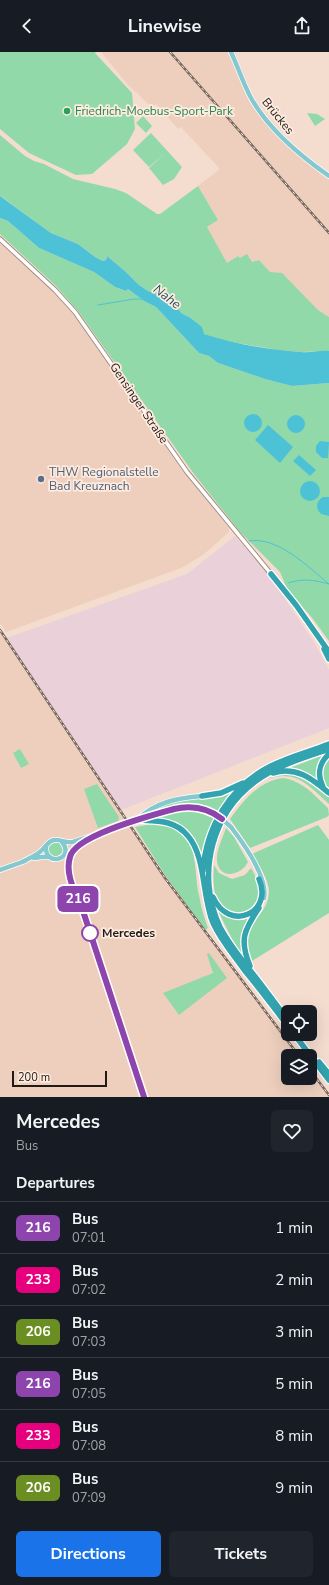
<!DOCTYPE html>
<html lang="en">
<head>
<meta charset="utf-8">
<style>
  :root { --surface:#171b24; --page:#20242c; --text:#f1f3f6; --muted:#9ea1a6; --line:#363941; --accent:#1a73e8 }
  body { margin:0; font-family:"Nunito Sans",sans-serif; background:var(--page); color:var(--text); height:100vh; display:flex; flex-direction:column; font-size:15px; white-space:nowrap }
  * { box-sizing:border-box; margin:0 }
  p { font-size:13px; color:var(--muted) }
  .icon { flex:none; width:22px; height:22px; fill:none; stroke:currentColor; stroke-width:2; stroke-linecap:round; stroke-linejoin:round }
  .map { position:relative; height:1045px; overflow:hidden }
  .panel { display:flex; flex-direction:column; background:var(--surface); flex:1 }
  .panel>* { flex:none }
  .badge { padding:0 8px; border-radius:6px; font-size:14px; line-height:26px }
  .buttons { position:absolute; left:281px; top:953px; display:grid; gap:8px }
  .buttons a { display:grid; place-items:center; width:36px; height:36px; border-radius:6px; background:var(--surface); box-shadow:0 4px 16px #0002; font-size:20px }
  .scale { position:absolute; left:12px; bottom:10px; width:95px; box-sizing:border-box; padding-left:4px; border:2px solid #211914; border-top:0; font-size:11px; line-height:14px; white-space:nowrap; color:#211914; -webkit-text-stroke:3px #feebe0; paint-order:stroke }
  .map>.badge { position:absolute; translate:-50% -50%; box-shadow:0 0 0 2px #fff }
  h2 { padding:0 16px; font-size:15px; line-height:36px }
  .round { display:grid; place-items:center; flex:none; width:42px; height:42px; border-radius:6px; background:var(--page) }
  .summary { display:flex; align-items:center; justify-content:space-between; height:68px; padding:0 16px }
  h1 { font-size:19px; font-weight:700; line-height:30px }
  .primary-button { display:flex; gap:8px; margin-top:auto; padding:8px 16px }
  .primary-button a { flex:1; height:46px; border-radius:6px; background:var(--accent); color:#fff; font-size:16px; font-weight:700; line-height:46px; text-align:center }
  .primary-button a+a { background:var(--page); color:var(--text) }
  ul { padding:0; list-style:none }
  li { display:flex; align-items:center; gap:12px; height:52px; padding:0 16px; border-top:1px solid var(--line) }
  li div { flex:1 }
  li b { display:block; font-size:15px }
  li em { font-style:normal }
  li .badge { min-width:44px; font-weight:700; text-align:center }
  header { display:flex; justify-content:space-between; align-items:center; height:52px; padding:0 16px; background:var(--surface); font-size:18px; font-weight:700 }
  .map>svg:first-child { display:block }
  .built { fill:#eecfbd }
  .industrial { fill:#e9d0d9 }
  .green { fill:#92d9a9 }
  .water { fill:#4dc2d7 }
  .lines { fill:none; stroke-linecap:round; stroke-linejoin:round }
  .stream { stroke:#4dc2d7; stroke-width:1 }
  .minor-casing { stroke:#a38d81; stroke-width:5.5 }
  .major-casing { stroke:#fff; stroke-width:6 }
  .highway-casing { stroke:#fff; stroke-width:8 }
  .minor { stroke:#fff; stroke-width:3.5 }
  .major { stroke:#85c8cf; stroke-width:4.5 }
  .highway { stroke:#33a3af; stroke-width:5.5 }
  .rail-casing { stroke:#76685f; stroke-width:2.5 }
  .rail { stroke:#feebe0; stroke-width:1; stroke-dasharray:3; stroke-linecap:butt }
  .major-bridge-casing { stroke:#fff; stroke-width:6; stroke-linecap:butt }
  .major-bridge { stroke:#85c8cf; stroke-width:4.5 }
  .line-casing { stroke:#fff; stroke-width:9 }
  .line { stroke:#8e44ad; stroke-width:6 }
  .leisure-dot { fill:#2e9e5b; stroke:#feebe0; stroke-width:1.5 }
  .service-dot { fill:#5c6f8a; stroke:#feebe0; stroke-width:1.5 }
  .stop-dot { fill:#fff; stroke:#8e44ad; stroke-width:2 }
  .labels { text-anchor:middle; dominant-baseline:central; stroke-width:3.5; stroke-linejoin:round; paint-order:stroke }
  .leisure-label { font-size:12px; fill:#27864d; stroke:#feebe0; text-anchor:start }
  .street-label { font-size:12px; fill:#211914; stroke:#feebe0 }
  .service-label { font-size:12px; fill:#4e5e75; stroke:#feebe0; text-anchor:start }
  .stop-label { font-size:12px; font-weight:bold; fill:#211914; stroke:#feebe0; text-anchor:start }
  .water-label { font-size:13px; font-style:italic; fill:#1e5059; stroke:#feebe0 }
</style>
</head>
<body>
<header><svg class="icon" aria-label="back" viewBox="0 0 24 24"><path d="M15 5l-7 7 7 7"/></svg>Linewise<svg class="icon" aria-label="share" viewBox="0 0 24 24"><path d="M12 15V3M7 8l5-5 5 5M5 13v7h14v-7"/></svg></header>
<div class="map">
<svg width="329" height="1045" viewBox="0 0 329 1045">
  <rect width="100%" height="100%" fill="#f4dccf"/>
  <path class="built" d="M101,0H235L251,40L265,62L286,86L311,109L329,122V265L318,258L296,235L270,220L259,208L252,210L239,207L238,204L227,211L207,175L218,168L198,134L220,117L181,75L178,77L156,52L152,55L128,33Z
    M0,191L56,242L77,266L184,421L229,476V480L203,503L181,516L6,580L0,571Z
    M0,575L163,823L301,1004H288V1026H310V1016L329,1041V1045H0Z"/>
  <path class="industrial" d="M235,484L271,526L315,592L329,618V676L121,758L7,586L187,522Z"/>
  <path class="green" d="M0,0H96L95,1L132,41L135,77L127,92L92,122L76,123L29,101L0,77Z
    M307,61L317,62L325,67L315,74Z
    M143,64L152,74L146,81L136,71Z
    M151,81L182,115L174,127L163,133L149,116L166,100L149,115L133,98Z
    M0,83L25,104L34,109L44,112L73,127L115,137L126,141L157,162H160L198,134L218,168L207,175L227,211L238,204L240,206L247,202L252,210L259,208L270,220L282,221L318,258L329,265V299L302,300L278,298L226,289L204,282L189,265L181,261L177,255L164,246L148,239L139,233L126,220L107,204L106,208L103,209L95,205L78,192L51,181L2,145L0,144Z
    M0,166L8,169L39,196L94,220L115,235L126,239L128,237L144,249L156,255L199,301L209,304L218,311L265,327L292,334L329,331V589L313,567L287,537L280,520L240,480L194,422L78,259L56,234L0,182Z
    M20,697L29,712L21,716L13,701Z
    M326,702L322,707L320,733L305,721L287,717Z
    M329,704V736C319,727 322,714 329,704Z
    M282,721L301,723L329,744V752C309,734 296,717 267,727Z
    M283,726C303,729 314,743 328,756L329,763L327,765L250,796L230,767C244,748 259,729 283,726Z
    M97,732L119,765L118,769L98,776L84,737Z
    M236,736L223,752L218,760C194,748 177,753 152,758L177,748Z
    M177,759C191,759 201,760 214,766L204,793L201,810C196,783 186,770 158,766Z
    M158,771C200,773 193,814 199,843C201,855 204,865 208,876L205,878L165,823L135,775Z
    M318,773L329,788V861L252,909C237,869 270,866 269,838C268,826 258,812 252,802Z
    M226,776L234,785L248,810C241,824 219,828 217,809C216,798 223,786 226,776Z
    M48 797a8 8 0 1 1 16 0a8 8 0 1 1-16 0Z
    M214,813L219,821L232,827L245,823L251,816C255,823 259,831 259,839C259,862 228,871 218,850C213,839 213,825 214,813Z
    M218,859C228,868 238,869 250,865C242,877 239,888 242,903L231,885Z
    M209,901L227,926L179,963L163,941L213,921L207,902Z"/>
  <path class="water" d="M0,144L51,181L78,192L95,205L103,209L106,208L107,204L126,220L139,233L148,239L164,246L177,255L181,261L189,265L202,275L204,282C235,292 269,298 301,300C311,301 320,298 329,299V331L292,334L265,327L218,311L209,304L199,301L156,255L144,249L128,237L126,239L115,235L94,220L39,196L8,169L0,166Z
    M244 371a9 9 0 1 1 18 0a9 9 0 1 1-18 0Z
    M287 372a9 9 0 1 1 18 0a9 9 0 1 1-18 0Z
    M268,373L293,395L280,411L255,388Z
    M320,389L329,390L328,406H322L316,400V394Z
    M299,403L316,418L310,424L293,409Z
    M300 439a10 10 0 1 1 20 0a10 10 0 1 1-20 0Z
    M323,445H329V464L321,462C315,456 316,449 323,445Z"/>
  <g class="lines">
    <path class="stream" d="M98,253L134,247H143
      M249,489C278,484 308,515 329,532
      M288,531C303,526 314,528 329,532"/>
    <g class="minor-casing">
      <path id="minor" d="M0,187L55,238L75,260L187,420L271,522"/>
    </g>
    <g class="major-casing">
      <path id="major" d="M231,0C238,15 243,31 251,46C269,78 299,103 329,124
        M137,768C155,750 178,746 202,744
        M231,775C244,792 268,825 264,846
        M46,794C44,816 76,807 62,790
        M34,806L42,805H50
        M22,810C29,806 36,804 42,798C46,795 48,789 54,788C59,787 65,791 73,790L174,757L192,755L212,761
        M0,818L25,809
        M70,824C69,806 68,799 85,789"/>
    </g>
    <g class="highway-casing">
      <path id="highway" d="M271,522L296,553L329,600
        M324,597L329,607
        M273,721C297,714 312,727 329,741
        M323,735C317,723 319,711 329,702
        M202,744L221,741L243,731
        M138,768C158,769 175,768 188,784C206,805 202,845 213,871C221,889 234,903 245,919C260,937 274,956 288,974
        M203,819C206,775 230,735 269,715C288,705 309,700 329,692
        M213,845C229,881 274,861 259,827
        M250,914C239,888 244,878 259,856
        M288,968C276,953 265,937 253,922C241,907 229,892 220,875C195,822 212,757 262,725C282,712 306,705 329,697
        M294,982L329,1028
        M319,1010L329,1022"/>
    </g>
    <use href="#minor" class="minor"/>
    <use href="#major" class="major"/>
    <use href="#highway" class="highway"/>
    <g class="rail-casing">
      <path id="rail" d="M170,0L329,181
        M0,578L165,826L299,1004
        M310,1018L329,1043"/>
    </g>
    <use href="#rail" class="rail"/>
    <g class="major-bridge-casing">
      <path id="major-bridge" d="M212,761L221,766L231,775"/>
    </g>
    <use href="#major-bridge" class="major-bridge"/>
  </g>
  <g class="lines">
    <g class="line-casing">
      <path id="line" d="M144,1045L83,859L84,854L80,852C74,838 65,821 70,805C75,783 153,763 174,757C192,753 208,756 222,767"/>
    </g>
    <use href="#line" class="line"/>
  </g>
  <circle class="leisure-dot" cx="67" cy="59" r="4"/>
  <circle class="service-dot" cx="41" cy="427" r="4"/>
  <circle class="stop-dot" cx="90" cy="881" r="8"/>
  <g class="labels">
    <g class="leisure-label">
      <text x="75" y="59">Friedrich-Moebus-Sport-Park</text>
    </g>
    <g class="street-label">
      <text transform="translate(278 64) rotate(51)">Brückes</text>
      <text transform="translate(139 351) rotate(56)">Gensinger Straße</text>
    </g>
    <g class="service-label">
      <text x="49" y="420">THW Regionalstelle<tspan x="49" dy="14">Bad Kreuznach</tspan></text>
    </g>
    <g class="stop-label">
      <text x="102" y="881">Mercedes</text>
    </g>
    <g class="water-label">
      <text transform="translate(167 245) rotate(38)">Nahe</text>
    </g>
  </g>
</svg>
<div class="buttons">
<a><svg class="icon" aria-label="locate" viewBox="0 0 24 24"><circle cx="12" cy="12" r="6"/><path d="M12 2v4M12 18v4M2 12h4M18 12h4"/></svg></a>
<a><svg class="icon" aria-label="layers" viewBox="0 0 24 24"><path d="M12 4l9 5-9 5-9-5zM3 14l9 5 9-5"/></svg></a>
</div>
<div class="scale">200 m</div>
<b class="badge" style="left:78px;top:847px;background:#8e44ad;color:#fff">216</b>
</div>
<section class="panel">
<div class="summary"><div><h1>Mercedes</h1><p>Bus</p></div><a class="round"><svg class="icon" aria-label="heart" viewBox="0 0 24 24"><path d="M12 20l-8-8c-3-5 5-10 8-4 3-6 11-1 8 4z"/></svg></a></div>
<h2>Departures</h2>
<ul>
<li><span class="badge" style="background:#8e44ad;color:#fff">216</span><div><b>Bus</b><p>07:01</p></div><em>1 min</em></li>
<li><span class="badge" style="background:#e6007e;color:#fff">233</span><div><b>Bus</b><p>07:02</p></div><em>2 min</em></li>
<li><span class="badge" style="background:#6b8e23;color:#fff">206</span><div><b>Bus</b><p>07:03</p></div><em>3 min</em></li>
<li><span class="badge" style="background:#8e44ad;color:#fff">216</span><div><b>Bus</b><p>07:05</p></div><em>5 min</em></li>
<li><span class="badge" style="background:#e6007e;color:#fff">233</span><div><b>Bus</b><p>07:08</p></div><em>8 min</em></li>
<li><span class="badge" style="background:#6b8e23;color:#fff">206</span><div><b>Bus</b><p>07:09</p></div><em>9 min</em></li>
</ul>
<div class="primary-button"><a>Directions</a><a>Tickets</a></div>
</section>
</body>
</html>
